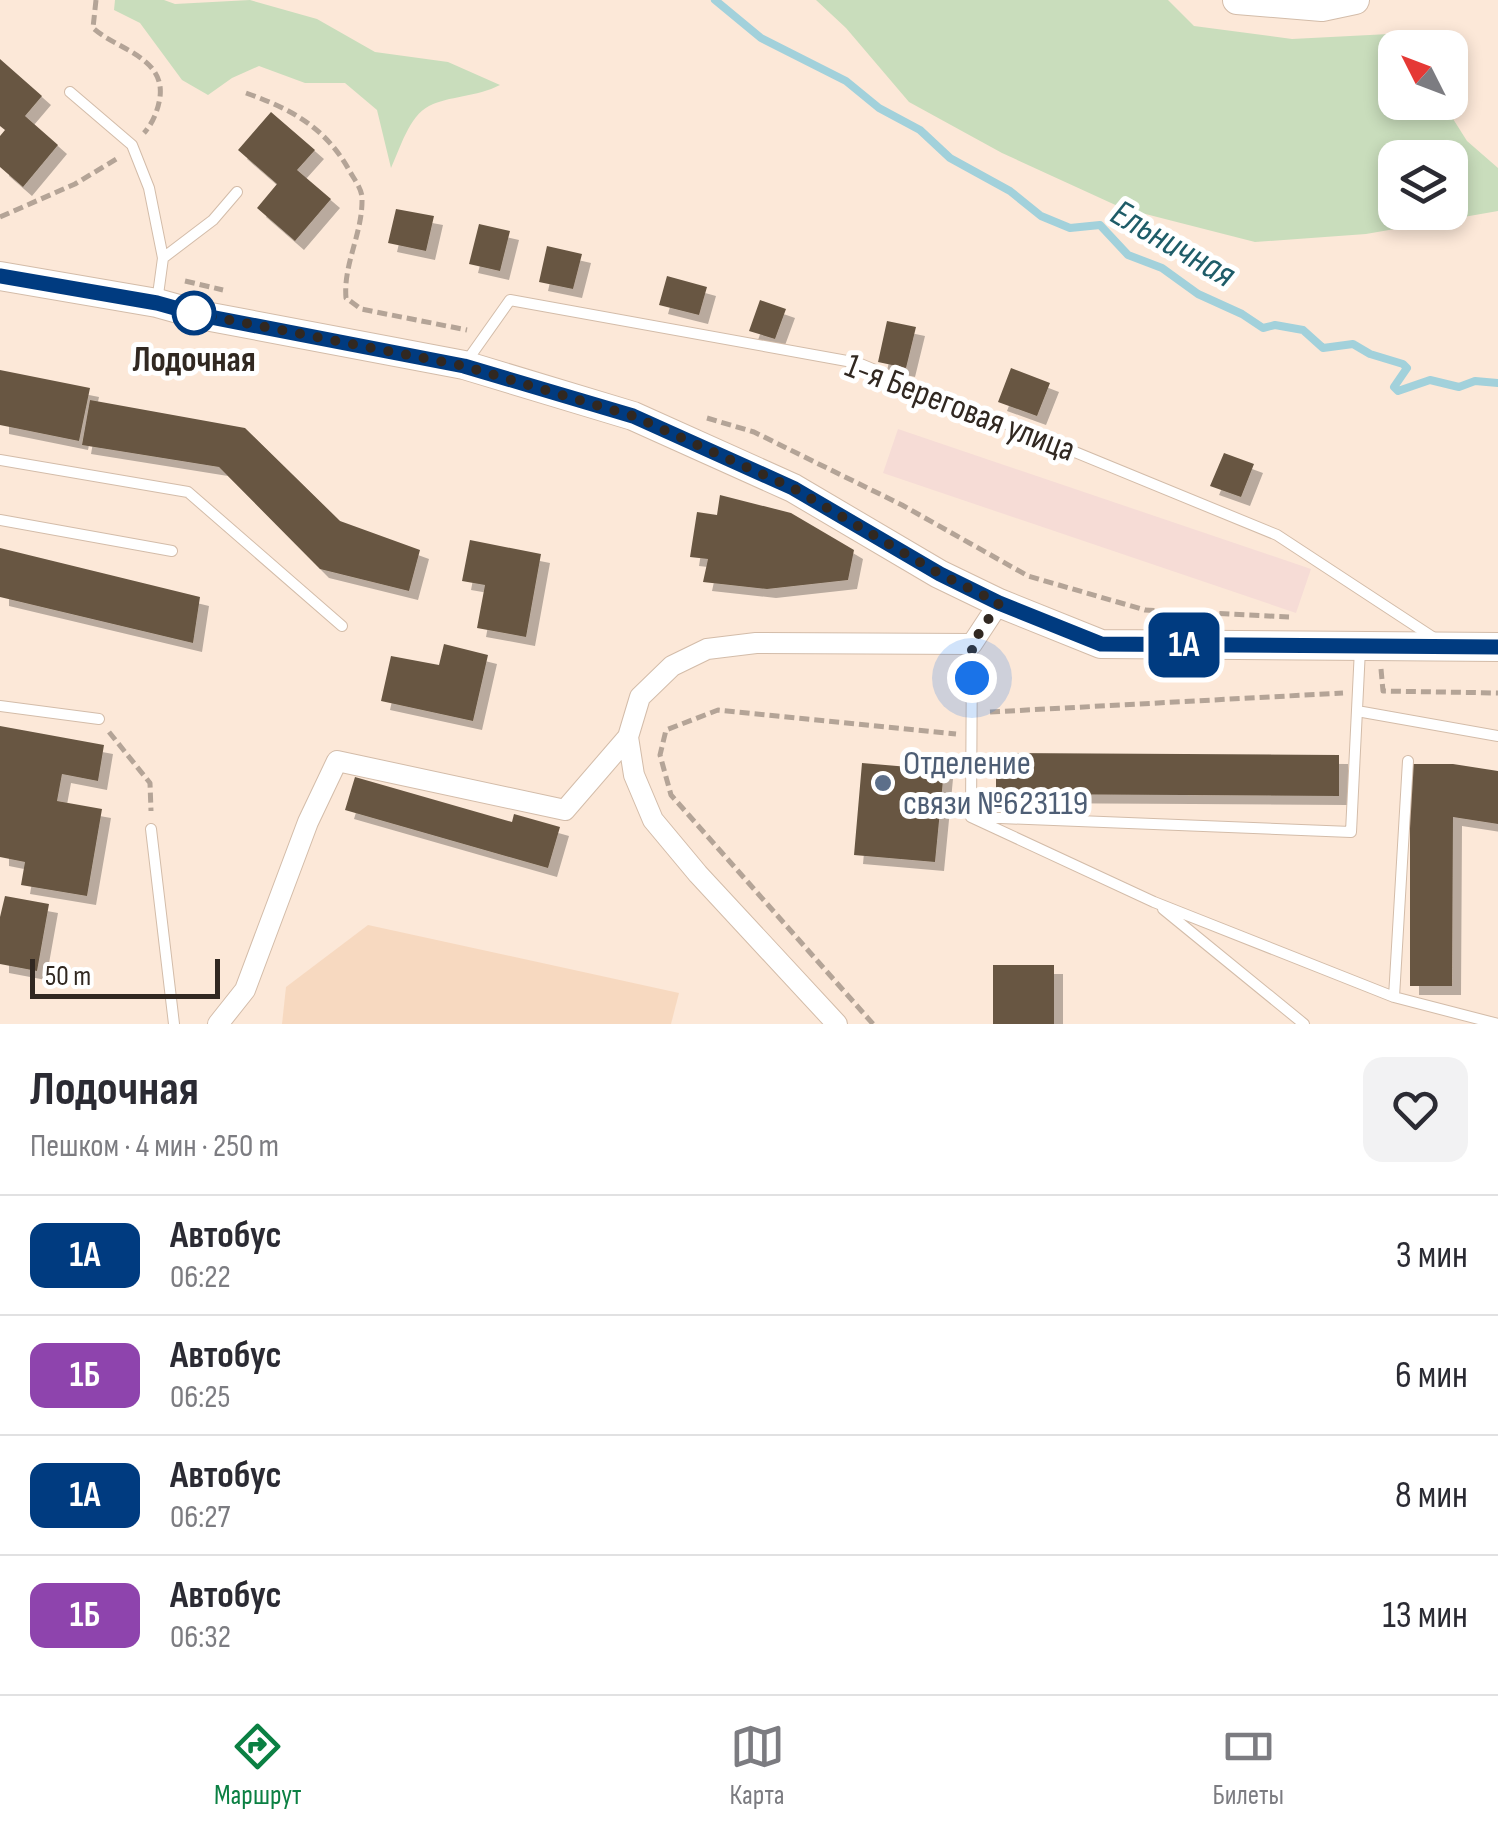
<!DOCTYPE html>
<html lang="ru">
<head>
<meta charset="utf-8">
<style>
  :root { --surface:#fff; --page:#f2f2f3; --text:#2b2b33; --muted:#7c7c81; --line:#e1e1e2; --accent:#0b8043 }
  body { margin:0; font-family:"Sofia Sans Condensed",sans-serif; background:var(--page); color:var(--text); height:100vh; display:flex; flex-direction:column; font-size:38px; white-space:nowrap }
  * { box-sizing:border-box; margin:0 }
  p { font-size:32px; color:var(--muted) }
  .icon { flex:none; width:55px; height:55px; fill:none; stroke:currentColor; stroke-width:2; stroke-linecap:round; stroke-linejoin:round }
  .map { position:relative; height:1024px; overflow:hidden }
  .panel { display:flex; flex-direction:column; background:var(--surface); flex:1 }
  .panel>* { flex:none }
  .badge { padding:0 20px; border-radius:15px; font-size:35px; line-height:65px }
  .needle { width:65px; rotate:312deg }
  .fabs { position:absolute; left:1378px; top:30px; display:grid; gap:20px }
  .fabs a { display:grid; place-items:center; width:90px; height:90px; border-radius:20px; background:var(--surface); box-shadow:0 5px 15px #0003; font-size:50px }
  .scale { position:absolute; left:30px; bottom:25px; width:190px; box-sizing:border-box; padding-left:10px; border:5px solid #312821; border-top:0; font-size:28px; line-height:35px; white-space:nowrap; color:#312821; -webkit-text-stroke:8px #fff; paint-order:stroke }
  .you { position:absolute; width:50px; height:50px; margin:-25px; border:8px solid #fff; border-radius:50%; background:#1a73e8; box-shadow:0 0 0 15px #1a73e833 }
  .map>.badge { position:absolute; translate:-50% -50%; box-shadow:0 0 0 5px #fff }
  .round { display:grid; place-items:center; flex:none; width:105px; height:105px; border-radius:20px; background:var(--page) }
  .summary { display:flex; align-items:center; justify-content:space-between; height:170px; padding:0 30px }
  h1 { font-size:48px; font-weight:700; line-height:75px }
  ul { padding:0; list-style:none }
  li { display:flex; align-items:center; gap:30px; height:120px; padding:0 30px; border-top:2px solid var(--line) }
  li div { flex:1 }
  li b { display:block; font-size:38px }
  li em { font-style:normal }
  li .badge { min-width:110px; font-weight:700; text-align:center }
  .tabs { display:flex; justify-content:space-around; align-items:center; height:140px; border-top:2px solid var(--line); background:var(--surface); font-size:28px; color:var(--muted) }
  .tabs a { display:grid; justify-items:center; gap:5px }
  .tabs .on { color:var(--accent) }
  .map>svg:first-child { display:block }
  .built { fill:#f7d9c0 }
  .industrial { fill:#f6dcd6 }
  .green { fill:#c9ddbc; fill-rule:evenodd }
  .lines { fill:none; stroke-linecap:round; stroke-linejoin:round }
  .stream { stroke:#a2d1db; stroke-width:8 }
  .building { fill:#685743; filter:url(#shadow) }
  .lane-casing { stroke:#d3bca9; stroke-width:12 }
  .street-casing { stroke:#d3bca9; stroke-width:22 }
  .secondary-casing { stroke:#d3bca9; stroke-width:30 }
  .path { stroke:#b4a497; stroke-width:5; stroke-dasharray:10 5; stroke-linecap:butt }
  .lane { stroke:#fff; stroke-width:10 }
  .street { stroke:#fff; stroke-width:20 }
  .secondary { stroke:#fff; stroke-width:28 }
  .line-casing { stroke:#fff; stroke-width:22 }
  .line { stroke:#003b80; stroke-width:15 }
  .walk { stroke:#312821; stroke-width:10; stroke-dasharray:0 18 }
  .stop-dot { fill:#fff; stroke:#003b80; stroke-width:5 }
  .service-dot { fill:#5c6f8a; stroke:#fff; stroke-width:4 }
  .labels { text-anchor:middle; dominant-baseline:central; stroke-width:10; stroke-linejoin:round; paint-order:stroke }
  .stop-label { font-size:35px; font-weight:bold; fill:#312821; stroke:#fff }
  .street-label { font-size:35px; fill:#312821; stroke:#fff }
  .service-label { font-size:35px; fill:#4e5e75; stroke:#fff; text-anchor:start }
  .water-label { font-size:38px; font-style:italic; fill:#1e5c68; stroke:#fff }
</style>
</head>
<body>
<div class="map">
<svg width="1498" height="1024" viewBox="0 0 1498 1024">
  <defs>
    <filter id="shadow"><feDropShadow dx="9" dy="9" stdDeviation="0" flood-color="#0004"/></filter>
  </defs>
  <rect width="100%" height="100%" fill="#fce8d8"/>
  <path class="built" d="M368,925L679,993L671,1024H282L286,987Z"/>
  <path class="industrial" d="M898,429L1311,569L1296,613L883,473Z"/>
  <path class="green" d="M115,0H164L175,4L250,0L317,19L375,52L448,62L500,85C477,97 448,96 429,106C409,116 400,149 391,168L377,110L345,83H305L259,66L232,78L208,95L182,80L140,23L114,10Z
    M816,0H1168L1194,26L1292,39L1389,34L1402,47L1395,48V102L1443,103L1467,141L1498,168V211L1366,234L1255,242L1122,208L1002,153L909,102L846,28ZM1395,158H1450V212H1395Z"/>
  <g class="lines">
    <path class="stream" d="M715,0L761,38L846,81L879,108L920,130L950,158L1010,191L1041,216L1070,228L1100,225L1128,255L1162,268L1198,294L1242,314L1263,328L1275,325L1303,330L1323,348L1353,344L1370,354L1403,364L1407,368L1394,387L1398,391L1430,380L1459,387L1475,381L1498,383"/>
  </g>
  <path class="building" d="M0,59L42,96L25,116L58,145L23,187L0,167V136L5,130L0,126Z
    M271,112L315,150L297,170L331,199L295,241L257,208L277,184L238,150Z
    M396,209L434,216L426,251L388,243Z
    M479,224L510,231L500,271L469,264Z
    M547,246L582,254L573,289L539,282Z
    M667,276L707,287L699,315L659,305Z
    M760,300L786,309L775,339L749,331Z
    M887,321L916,327L906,368L878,362Z
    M1011,368L1050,383L1037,416L998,402Z
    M0,370L90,388L79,441L0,425Z
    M90,400L245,428L340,521L420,550L409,591L320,569L219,467L82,445Z
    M1224,453L1254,464L1241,497L1210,486Z
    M720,495L791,513L854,550L848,580L767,589L703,582L708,559L690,557L697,512L717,515Z
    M470,540L541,554L526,637L477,628L485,585L462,581Z
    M0,548L200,597L193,643L0,597Z
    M444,644L488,655L473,721L381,701L391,656L439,665Z
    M0,726L104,745L98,781L62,774L57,801L102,809L87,896L21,885L25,862L0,857Z
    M996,753L1339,755V796L996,794Z
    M862,763L944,770L935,862L854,855Z
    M1410,764H1453L1498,771V824L1453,817L1452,986H1410Z
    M355,777L512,822L514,814L560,827L548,868L345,810Z
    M5,896L49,904L37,971L0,964V917Z
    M993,965H1054V1024H993Z"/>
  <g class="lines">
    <g class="lane-casing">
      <path id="lane" d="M70,92L132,145L149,188L163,258
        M157,302L163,258L213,220L237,192
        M464,365L510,300L858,363L1277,535L1434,638
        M0,460L188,492L342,626
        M0,520L172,551
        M972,644L971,817L1154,902L1394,997L1498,1024
        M0,706L99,719
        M1357,711L1498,736
        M977,817L1351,832L1360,649
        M151,829L174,1024
        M1163,909L1304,1024
        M1394,997L1408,761"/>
    </g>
    <g class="street-casing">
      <path id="street" d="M218,1024L245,990L308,822L337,761L565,810L628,737
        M837,1024L698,874L653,820L634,775L628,737L640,697L672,666L707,649L756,643L972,644L999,603"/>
    </g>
    <g class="secondary-casing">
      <path id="secondary" d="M1237,0L1322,7L1355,0
        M0,276L157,303L200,315L464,365L633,416L793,488L939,574L999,603L1101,644L1498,647"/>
    </g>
    <path class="path" d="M96,0L93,28C116,49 165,57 160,97C158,110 153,123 144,133
      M246,93C291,109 325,127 349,170C354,179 362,189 362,198C363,233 343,264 346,298L361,309L467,330
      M0,217L75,184L118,158
      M185,281L223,290
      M707,418L754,432L902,505L1028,576L1145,610L1289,617
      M1381,669L1383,691L1498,693
      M990,712L1343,693
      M109,732L150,783L151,811
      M873,1024L671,795L660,755L666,730L718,710L956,734"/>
    <use href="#lane" class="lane"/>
    <use href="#street" class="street"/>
    <use href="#secondary" class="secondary"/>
  </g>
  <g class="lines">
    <g class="line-casing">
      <path id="line" d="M0,276L157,303L200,315L464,366L633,416L793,488L940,574L999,603L1101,644L1498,647"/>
    </g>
    <use href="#line" class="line"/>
    <path class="walk" d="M194,313L464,366L633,416L793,488L940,574L999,603L972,644V678"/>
  </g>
  <circle class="stop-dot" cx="194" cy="313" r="20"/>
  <circle class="service-dot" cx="883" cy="783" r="10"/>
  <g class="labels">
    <g class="stop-label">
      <text x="194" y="360">Лодочная</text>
    </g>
    <g class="street-label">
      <text transform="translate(960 408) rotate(21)">1-я Береговая улица</text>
    </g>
    <g class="service-label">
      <text x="903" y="763">Отделение<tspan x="903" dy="40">связи №623119</tspan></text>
    </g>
    <g class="water-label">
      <text transform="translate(1173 244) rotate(30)">Ельничная</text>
    </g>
  </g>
</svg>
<div class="fabs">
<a><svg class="needle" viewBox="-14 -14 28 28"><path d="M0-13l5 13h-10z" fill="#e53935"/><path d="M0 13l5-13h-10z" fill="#7c7c81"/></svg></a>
<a><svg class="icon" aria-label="layers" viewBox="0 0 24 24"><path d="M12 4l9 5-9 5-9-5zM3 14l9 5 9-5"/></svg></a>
</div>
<div class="scale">50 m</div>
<div class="you" style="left:972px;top:678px"></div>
<b class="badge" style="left:1184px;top:645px;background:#003b80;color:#fff">1А</b>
</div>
<section class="panel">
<div class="summary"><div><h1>Лодочная</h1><p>Пешком · 4 мин · 250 m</p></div><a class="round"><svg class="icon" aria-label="heart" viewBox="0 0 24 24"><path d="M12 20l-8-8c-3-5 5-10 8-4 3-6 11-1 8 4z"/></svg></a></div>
<ul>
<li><span class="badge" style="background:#003b80;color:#fff">1А</span><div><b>Автобус</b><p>06:22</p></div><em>3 мин</em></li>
<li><span class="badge" style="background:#8e44ad;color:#fff">1Б</span><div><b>Автобус</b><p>06:25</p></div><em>6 мин</em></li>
<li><span class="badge" style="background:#003b80;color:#fff">1А</span><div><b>Автобус</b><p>06:27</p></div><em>8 мин</em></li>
<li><span class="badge" style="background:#8e44ad;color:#fff">1Б</span><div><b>Автобус</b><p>06:32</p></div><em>13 мин</em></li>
</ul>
</section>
<nav class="tabs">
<a class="on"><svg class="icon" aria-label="directions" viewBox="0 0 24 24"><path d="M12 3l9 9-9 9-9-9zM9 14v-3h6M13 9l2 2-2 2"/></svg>Маршрут</a>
<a><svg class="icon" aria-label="map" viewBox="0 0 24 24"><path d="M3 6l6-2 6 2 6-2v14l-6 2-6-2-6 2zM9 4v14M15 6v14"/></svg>Карта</a>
<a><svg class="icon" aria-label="tickets" viewBox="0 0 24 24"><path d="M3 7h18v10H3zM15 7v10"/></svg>Билеты</a>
</nav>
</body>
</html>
